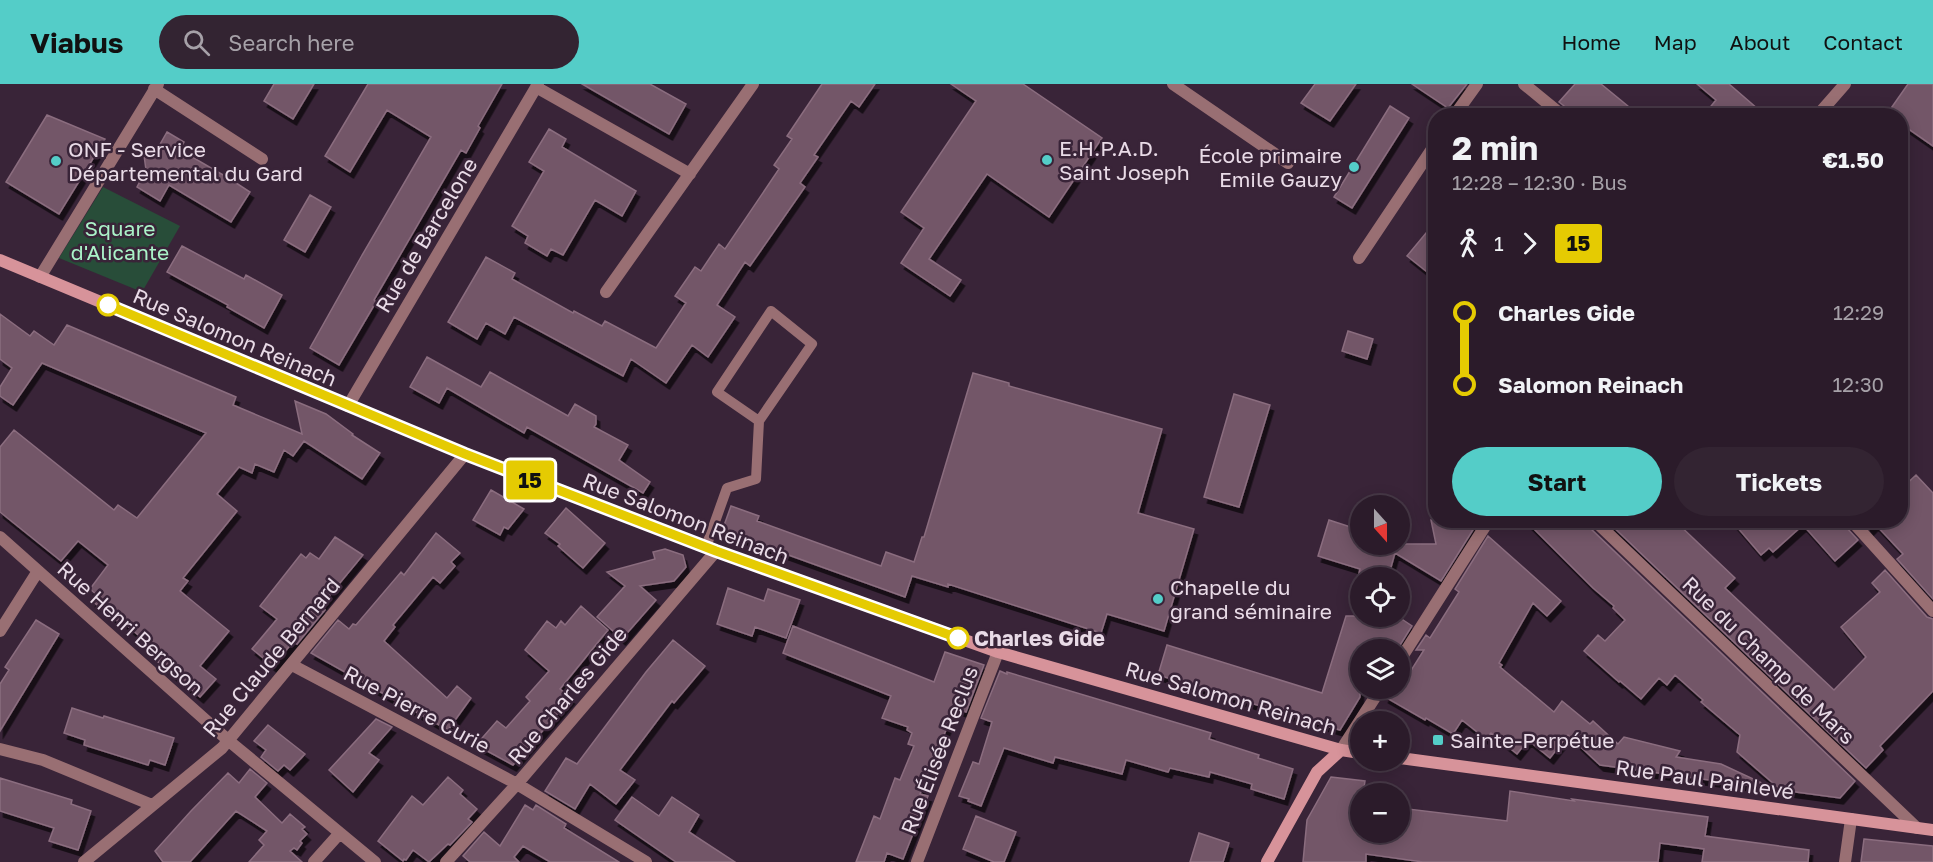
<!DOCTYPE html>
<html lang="en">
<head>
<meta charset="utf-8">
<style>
  :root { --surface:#2b1b2a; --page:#332432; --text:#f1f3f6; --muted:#a6a1a8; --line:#473947; --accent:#54cdc8 }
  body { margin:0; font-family:"Golos Text",sans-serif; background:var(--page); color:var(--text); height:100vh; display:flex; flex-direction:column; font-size:22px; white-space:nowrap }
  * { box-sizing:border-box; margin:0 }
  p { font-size:20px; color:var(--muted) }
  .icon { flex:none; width:33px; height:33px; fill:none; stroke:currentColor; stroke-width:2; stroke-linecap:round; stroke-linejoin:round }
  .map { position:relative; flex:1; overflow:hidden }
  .drawer { position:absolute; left:1428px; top:24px; width:480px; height:420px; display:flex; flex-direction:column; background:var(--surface); border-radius:24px; box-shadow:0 3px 15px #0003,0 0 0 2px var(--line) }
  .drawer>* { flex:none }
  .badge { padding:0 12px; border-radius:4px; font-size:21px; line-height:39px }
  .needle { width:39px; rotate:159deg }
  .buttons { position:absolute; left:1350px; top:411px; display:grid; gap:12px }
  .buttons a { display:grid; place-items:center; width:60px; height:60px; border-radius:50%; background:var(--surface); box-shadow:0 3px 15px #0003,0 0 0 2px var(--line); font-size:30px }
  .map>.badge { position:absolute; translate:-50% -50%; box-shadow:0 0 0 3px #fff }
  .legs { display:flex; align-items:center; gap:9px; height:66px; padding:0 24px; font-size:20px }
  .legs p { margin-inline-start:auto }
  .overview { display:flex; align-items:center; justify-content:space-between; height:102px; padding:0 24px }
  h1 { font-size:33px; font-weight:700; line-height:45px }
  .action { display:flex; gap:12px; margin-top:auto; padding:12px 24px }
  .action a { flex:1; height:69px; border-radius:36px; background:var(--accent); color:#111; font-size:24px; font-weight:700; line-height:69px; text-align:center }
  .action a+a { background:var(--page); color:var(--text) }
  ul { padding:0 24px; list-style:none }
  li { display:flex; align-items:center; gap:21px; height:72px; font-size:22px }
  li i { display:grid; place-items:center; width:9px; height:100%; margin:0 8px; background:currentColor }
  li i::after { content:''; width:15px; height:15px; margin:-8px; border:4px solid; border-radius:50%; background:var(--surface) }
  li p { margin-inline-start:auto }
  li:first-child i { background:linear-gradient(#0000 50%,currentColor 0) }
  li:last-child i { background:linear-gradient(currentColor 50%,#0000 0) }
  header { display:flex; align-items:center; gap:36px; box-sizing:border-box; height:84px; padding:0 30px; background:var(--accent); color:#111 }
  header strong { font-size:28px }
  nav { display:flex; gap:33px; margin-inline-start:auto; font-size:21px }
  .search { width:420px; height:54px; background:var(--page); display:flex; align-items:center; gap:15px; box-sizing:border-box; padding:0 21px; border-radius:33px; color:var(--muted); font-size:22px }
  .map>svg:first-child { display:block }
  .green { fill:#284d39 }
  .building { fill:#735668; stroke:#8b6d7f; stroke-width:1.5; filter:url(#shadow) }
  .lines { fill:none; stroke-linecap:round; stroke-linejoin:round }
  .lane { stroke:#996f73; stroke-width:10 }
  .street { stroke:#996f73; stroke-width:12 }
  .secondary { stroke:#d7939a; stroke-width:12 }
  .line-1-casing { stroke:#fff; stroke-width:14 }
  .line-1 { stroke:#e5cb02; stroke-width:9 }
  .poi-dot { fill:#54cdc8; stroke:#392438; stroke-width:2 }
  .stop-1-dot { fill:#fff; stroke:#e5cb02; stroke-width:3 }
  .labels { text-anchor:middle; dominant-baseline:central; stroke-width:5; stroke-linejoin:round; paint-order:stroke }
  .poi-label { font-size:21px; fill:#e9dbe7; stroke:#392438; text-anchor:start }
  .park-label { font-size:21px; fill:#aaf2c8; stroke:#392438 }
  .street-label { font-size:21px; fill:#e9dbe7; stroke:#392438 }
  .stop-label { font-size:21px; font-weight:bold; fill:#e9dbe7; stroke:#392438; text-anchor:start }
</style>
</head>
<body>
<header>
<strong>Viabus</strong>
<div class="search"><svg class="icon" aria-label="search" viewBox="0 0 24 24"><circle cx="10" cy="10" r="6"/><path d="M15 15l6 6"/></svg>Search here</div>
<nav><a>Home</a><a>Map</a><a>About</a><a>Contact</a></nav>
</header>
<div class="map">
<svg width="1933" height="778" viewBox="0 0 1933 778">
  <defs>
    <filter id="shadow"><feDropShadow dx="3.5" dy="6" stdDeviation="0" flood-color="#0009"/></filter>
  </defs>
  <rect width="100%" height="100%" fill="#392438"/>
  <path class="green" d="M103,103L180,142L142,208L59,174Z"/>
  <path class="building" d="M274,0H314L293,35L264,17Z
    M368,0H502L478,42L480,44L471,60L466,69L461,66L374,216L376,218L339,281L310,264L361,173L431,53L387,26L350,88L325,72Z
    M582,0H650L686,20L669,50Z
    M822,0H875L859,23L851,17L814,71L818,73L800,99L805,103L750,182L745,178L717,221L735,233L708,273L692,261L666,299L631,275L623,292L514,233L505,250L486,239L477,255L448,238L486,173L515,189L512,195L573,229L574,227L602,242L605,237L656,264L686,219L675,212L695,183L701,187L719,160L725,165L779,85L774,81L792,55L787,52Z
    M951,0H1023L1102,54L1049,133L987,90L929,175L961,196L950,212L901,179L924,144L901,128L976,17Z
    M1315,0H1356L1330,37L1301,19Z
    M1412,0H1467L1448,24Z
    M1575,0H1601L1640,32H1571L1569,26L1559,18Z
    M1697,0H1729L1766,32H1703L1716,16Z
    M1908,0H1933V62L1900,39V32L1887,30Z
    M1390,22L1409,34L1352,124L1334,113Z
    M47,31L105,55L59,130L6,98Z
    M549,45L566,55L562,63L636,107L622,132L595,116L563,171L551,165L547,172L525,159L528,152L512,142L544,87L529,78Z
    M167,48L184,58L180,66L230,95L250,108L231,138L169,101L160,117L137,103L146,86L144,71L155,69Z
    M310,111L331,123L305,168L284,156Z
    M1436,137V195L1407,172Z
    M182,162L244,195L246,191L282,211L264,244L227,223L228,221L167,188Z
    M0,230L30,252L34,247L54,261L67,241L236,313L233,321L302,350L295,317L326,330L353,350L352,351L380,369L362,395L304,357L293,372L284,366L274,388L255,380L252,389L239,383L217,410L237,427L183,494L188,497L180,507L229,547L200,582L216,595L200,613L158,578L161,571L122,537L120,539L92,517L97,511L90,505L108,481L78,457L61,477L0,428V363L14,346L114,426L118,421L137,434L206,349L42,279L13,321L0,312V303L12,284L0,275Z
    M1348,247L1373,255L1367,275L1342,267Z
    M427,273L481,303L490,288L568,332L575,320L596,332V340L594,343L628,361L619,376L650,398L643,409L527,343L524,349L447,304L439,319L410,303Z
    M973,289L1009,299V302L1162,345L1138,429L1194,445L1164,547L1107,530L1101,549L948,500V503L912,492L905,513L722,447L731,422L759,432L757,437L881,482L886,468L914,478L922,453H924Z
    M1234,310L1270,321L1239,423L1204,413Z
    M1916,391L1933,409V515L1897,475L1903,470L1875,440L1870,445L1863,436H1900V406Z
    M491,406L524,425L508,445L504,443L500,451L473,436Z
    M566,424L605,459L583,484L558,462L560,460L545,449Z
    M1329,436L1360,446V460H1436L1431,436H1471L1476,441L1441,497L1395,469L1388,494H1358L1360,485L1318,472Z
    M1525,436H1586L1588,442L1855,697L1840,714L1781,706L1737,668L1740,651L1701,618L1703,616L1675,591L1667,601L1659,594L1641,615L1620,597L1619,598L1584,567L1598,551L1605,557L1625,536L1613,524L1614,522L1593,504Z
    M1606,436H1674L1735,494L1725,504L1834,606L1866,573L1841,543L1880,508L1872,499L1885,486L1927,533L1933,535V607L1880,662L1883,666L1866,684Z
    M1731,436H1843L1845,442L1858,456L1835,477L1803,441L1773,468L1769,464L1761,471Z
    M436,449L460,469L451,478L455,482L440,499L433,493L393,541L395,543L384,557L447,614L457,602L471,614L448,646L311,569L338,536L349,545L353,540L356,541L401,488L404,491Z
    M1488,452L1561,517L1547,532L1533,519L1499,579L1502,581L1500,583L1554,628L1562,617L1590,640L1593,637L1618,660L1624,653L1680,667L1676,673L1721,680L1762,699L1760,703L1600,681L1568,651L1550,674L1528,656L1517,670L1491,649L1486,655L1462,636L1453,650L1426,634L1425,636L1385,613L1389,604H1400L1424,566H1416L1426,551L1430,554L1459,508L1455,505Z
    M335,453L363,471L320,523L325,526L297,560L293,558L273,582L252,565L277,535L260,522L301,470L306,474L310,469L319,475Z
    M665,465L683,471L686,483L674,497L640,502L656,516L622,555L597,533L625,502L607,488L655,475L653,468Z
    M728,504L764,517L768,505L800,516L786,554L755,543L752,552L717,540Z
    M581,522L608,546L560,605L571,614L513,681L476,661L497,637L506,644L530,617L526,613L549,587L525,566L547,537L556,544L561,537L565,541Z
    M1346,532H1397L1412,542L1397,566H1360V613L1340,646L1158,591L1167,561L1322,609Z
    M36,536L59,550L0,647V600L9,586L5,583Z
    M793,542L934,598L945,568L984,581L966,628L955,624L920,710L928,712L903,775L887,769L884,778H856L874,732L880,735L895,694L900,696L914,662L908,660L912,649L907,646L908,643L882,634L891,612L783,569Z
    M673,556L705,582L674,619L672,617L620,686L635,696L616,720L590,700L575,725L545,707L566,674L577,680L646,588Z
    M1000,587L1007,590V588L1211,649L1209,655L1259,671L1258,674L1293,685L1284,715L1251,705L1252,700L1210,688L1209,693L1170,684L1168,688L1126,676L1122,690L1055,673L1053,679L1004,664L981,722L968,717L969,715L959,712L973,678L979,680L992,638L981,634Z
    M72,624L103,634L104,632L174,654L165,681L150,676L148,681L84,661L85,656L64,649Z
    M376,635L392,643L369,669L379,676L353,708L329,686Z
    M268,641L305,670L290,686L284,681L278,687L261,673L266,666L254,657Z
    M250,685L267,699L255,713L282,739L290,730L305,743L302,745L307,750L300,757L302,759L297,766L294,764L290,767L302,778H249L264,761L259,756L267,747L236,727L190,778H163L155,767L191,727L228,689L239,699Z
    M448,693L463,706L460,710L477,725L468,735L472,738L450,761L448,760L429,778L413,766L406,776L404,775L403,777L378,757L412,712L423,721Z
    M1331,693L1365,697L1363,710H1360V724L1356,748H1400V724L1507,737L1510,707L1574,717L1572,715L1708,733L1705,752L1809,766L1808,778H1702L1704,765L1660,759L1658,778H1423L1366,770V778H1303L1307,736Z
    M0,694L72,716L71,720L91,727L78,766L49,757L54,744L0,727Z
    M632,713L659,732L672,713L699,731L689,748L735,778H676L615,736Z
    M525,721L533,726L536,721L566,740L564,744L619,778H550L523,762L514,773L519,778H470L463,772L484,748L500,762Z
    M976,732L1016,748L1004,778H994L963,765Z
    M1199,749L1229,759L1223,778H1190Z
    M1864,755L1933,762V778H1861Z"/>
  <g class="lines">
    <path class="lane" d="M706,463L727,404L756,395L759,337L812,260L771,227L717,308L759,337"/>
    <path class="street" d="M1173,0L1288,79
      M1524,0L1563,32
      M536,3L690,90
      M154,5L262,75
      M1454,32L1477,0
      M1817,32L1845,0
      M1359,174L1436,59
      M40,193L158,0
      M606,208L753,0
      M348,322L538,0
      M1594,436L1917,744
      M1851,436L1933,527
      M0,453L229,657L375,778
      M0,547L38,487
      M1400,576L1489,436
      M292,581L517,700L646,778
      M0,665L43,676L152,721
      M1341,666L1381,604
      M84,778L222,664L465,370
      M314,778L339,750
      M446,778L517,700L716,467
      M917,778L998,568
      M1845,778L1851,735"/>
    <path class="secondary" d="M0,176L465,370L716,467L998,568L1341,666L1360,669
      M1400,674L1933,746
      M1267,778L1317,688L1341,666"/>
  </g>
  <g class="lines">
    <g class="line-1-casing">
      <path id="line-1" d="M108,221L465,370L716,467L958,554"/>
    </g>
    <use href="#line-1" class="line-1"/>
  </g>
  <g class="poi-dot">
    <circle cx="1047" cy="76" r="6"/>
    <circle cx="56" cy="77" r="6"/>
    <circle cx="1354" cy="83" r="6"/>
    <circle cx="1158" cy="515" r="6"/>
    <rect x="1432" y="650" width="12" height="12" rx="3"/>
  </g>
  <g class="stop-1-dot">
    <circle cx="108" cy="221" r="10"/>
    <circle cx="958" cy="554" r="10"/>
  </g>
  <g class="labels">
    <g class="poi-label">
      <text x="1059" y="64">E.H.P.A.D.<tspan x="1059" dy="24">Saint Joseph</tspan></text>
      <text x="68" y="65">ONF - Service<tspan x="68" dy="24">Départemental du Gard</tspan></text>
      <text x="1342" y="71" text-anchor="end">École primaire<tspan x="1342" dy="24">Emile Gauzy</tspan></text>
      <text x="1170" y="503">Chapelle du<tspan x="1170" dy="24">grand séminaire</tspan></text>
      <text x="1450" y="656">Sainte-Perpétue</text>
    </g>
    <g class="park-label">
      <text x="120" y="144">Square<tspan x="120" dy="24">d'Alicante</tspan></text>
    </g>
    <g class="street-label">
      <text transform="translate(426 151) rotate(-59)">Rue de Barcelone</text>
      <text transform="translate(235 253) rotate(23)">Rue Salomon Reinach</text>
      <text transform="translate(686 434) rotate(21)">Rue Salomon Reinach</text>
      <text transform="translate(131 544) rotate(42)">Rue Henri Bergson</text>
      <text transform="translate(271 573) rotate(-50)">Rue Claude Bernard</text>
      <text transform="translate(1769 576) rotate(44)">Rue du Champ de Mars</text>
      <text transform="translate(567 611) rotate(-50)">Rue Charles Gide</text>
      <text transform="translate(1231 614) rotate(16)">Rue Salomon Reinach</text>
      <text transform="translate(417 625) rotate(28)">Rue Pierre Curie</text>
      <text transform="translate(939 666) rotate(-69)">Rue Élisée Reclus</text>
      <text transform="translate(1705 695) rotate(8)">Rue Paul Painlevé</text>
    </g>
    <g class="stop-label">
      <text x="974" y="554">Charles Gide</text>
    </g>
  </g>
</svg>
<div class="buttons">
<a><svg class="needle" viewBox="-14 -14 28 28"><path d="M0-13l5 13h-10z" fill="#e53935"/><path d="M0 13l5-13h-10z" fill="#a6a1a8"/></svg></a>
<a><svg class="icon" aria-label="locate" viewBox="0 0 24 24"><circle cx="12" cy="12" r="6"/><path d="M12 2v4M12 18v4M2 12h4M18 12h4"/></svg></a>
<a><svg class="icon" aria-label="layers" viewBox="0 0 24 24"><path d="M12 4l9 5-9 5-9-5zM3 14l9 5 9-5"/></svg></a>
<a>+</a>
<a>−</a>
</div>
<b class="badge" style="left:530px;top:396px;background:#e5cb02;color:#111">15</b>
<section class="drawer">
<div class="overview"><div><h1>2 min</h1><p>12:28 – 12:30 · Bus</p></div><b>€1.50</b></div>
<div class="legs"><svg class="icon" aria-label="walk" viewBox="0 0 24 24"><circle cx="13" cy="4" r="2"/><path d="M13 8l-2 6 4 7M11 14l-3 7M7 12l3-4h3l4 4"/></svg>1<svg class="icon" aria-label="forward" viewBox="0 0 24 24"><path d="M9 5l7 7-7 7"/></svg><b class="badge" style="background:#e5cb02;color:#111">15</b></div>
<ul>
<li><i style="color:#e5cb02"></i><b>Charles Gide</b><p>12:29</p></li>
<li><i style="color:#e5cb02"></i><b>Salomon Reinach</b><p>12:30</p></li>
</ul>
<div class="action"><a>Start</a><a>Tickets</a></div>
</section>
</div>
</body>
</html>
